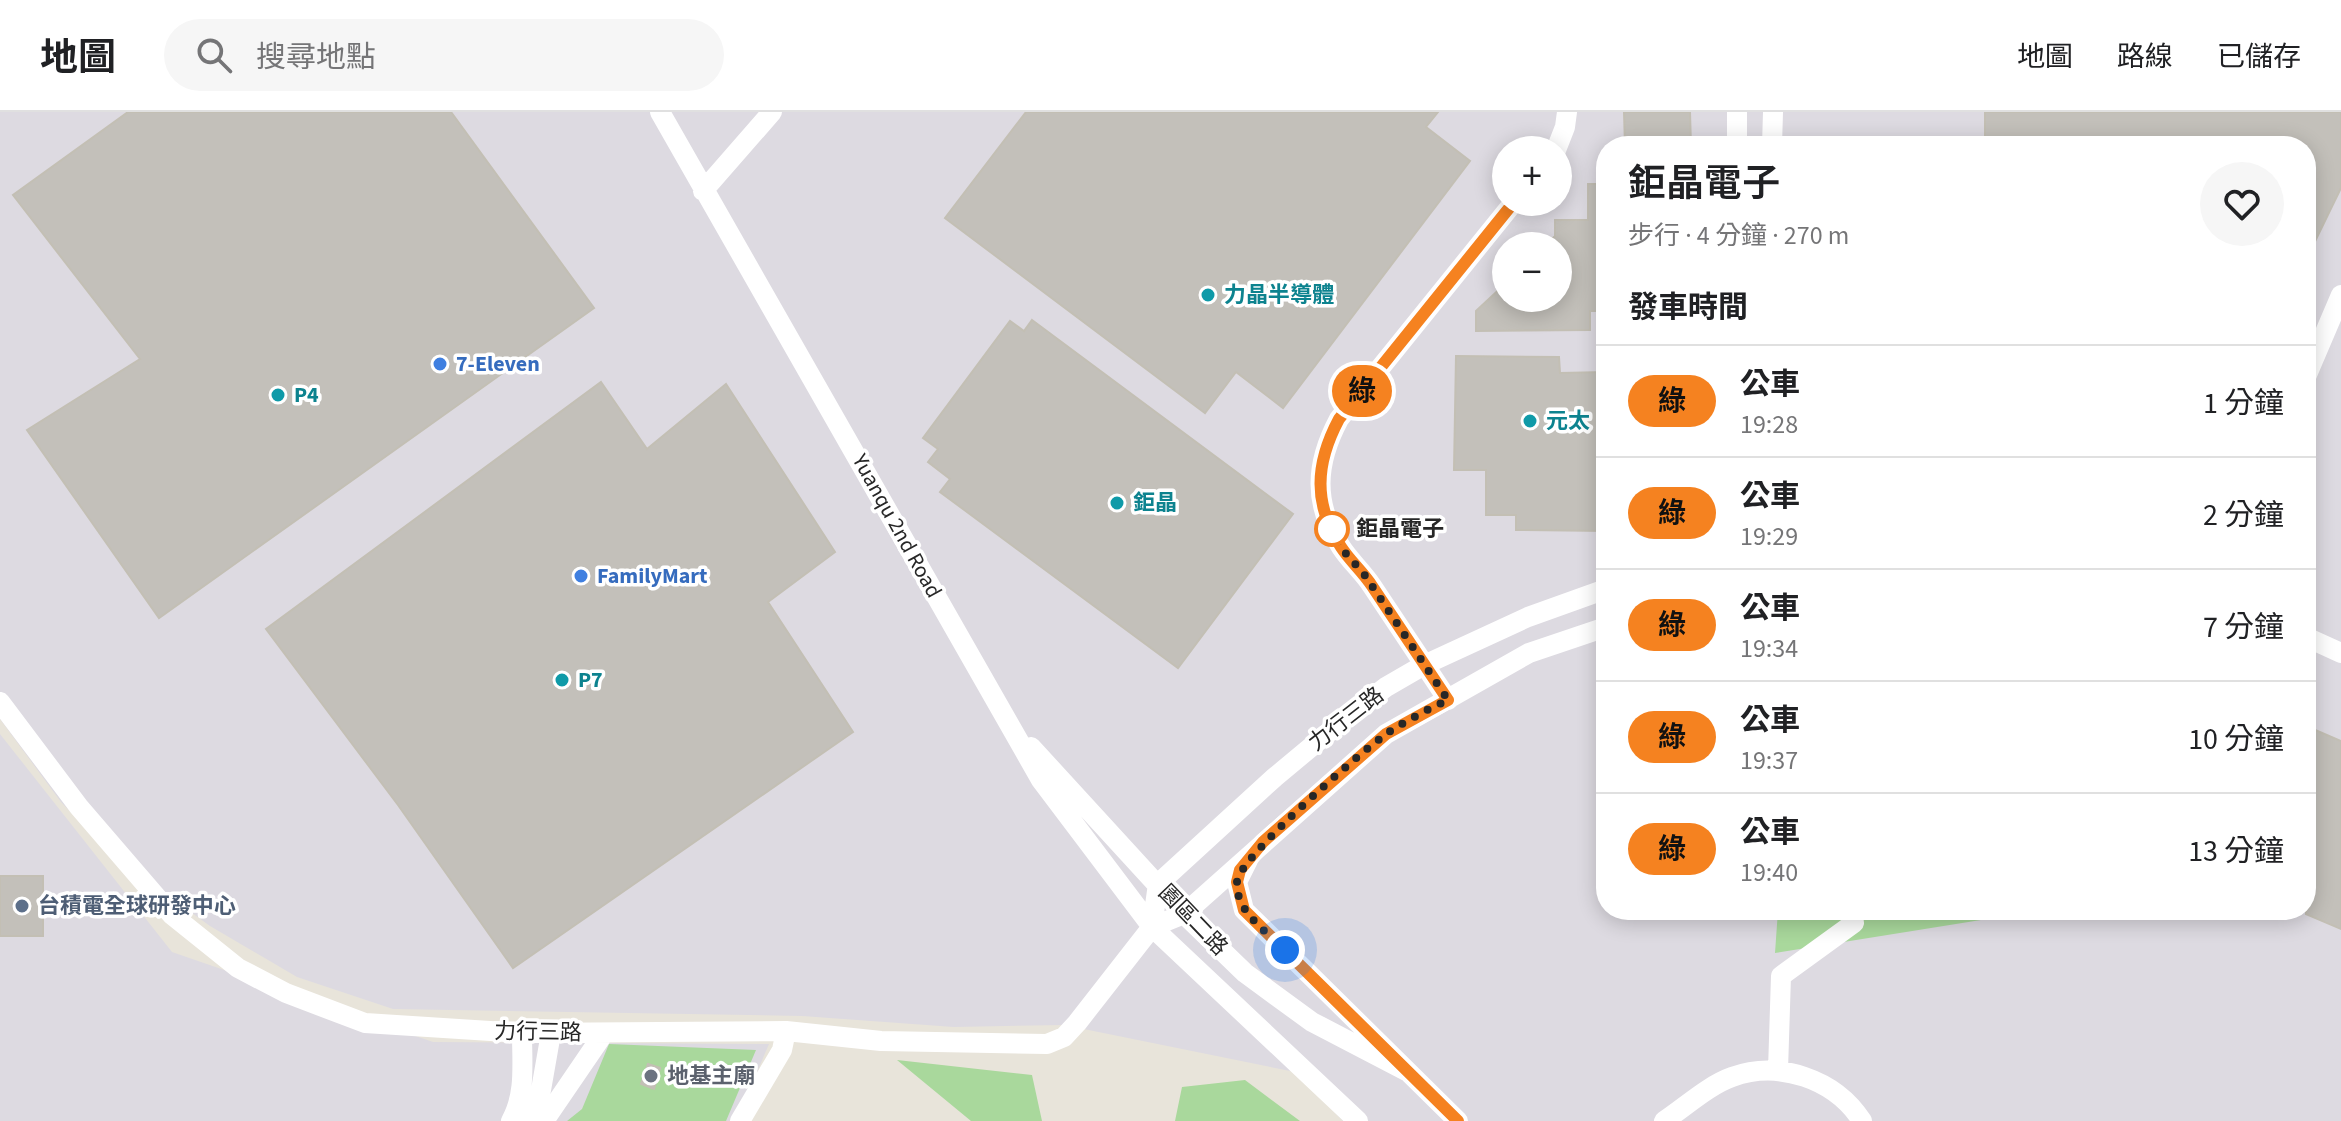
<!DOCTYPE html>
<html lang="zh-TW">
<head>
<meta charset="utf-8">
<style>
  :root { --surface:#fff; --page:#f6f6f6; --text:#202124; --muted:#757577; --line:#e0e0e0 }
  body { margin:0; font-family:"Source Sans 3","Noto Sans TC",sans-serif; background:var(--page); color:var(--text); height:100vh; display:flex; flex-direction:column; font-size:30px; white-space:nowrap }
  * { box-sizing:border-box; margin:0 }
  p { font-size:26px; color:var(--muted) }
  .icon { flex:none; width:44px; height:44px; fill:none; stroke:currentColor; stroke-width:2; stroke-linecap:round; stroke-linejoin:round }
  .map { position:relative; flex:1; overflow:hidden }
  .drawer { position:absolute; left:1596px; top:24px; width:720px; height:784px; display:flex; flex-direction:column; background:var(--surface); border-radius:32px; box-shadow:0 4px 20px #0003 }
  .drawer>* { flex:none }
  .badge { padding:0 16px; border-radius:26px; font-size:28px; line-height:52px }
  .tools { position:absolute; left:1492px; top:24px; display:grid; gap:16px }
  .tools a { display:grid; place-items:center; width:80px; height:80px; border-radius:50%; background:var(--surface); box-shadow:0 4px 20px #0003; font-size:40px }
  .you { position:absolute; width:40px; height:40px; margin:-20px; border:6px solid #fff; border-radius:50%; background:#1a73e8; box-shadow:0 0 0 12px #1a73e833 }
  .map>.badge { position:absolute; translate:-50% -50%; box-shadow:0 0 0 4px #fff }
  h2 { padding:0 32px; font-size:30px; line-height:72px }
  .round { display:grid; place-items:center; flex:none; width:84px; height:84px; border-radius:42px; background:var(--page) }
  .summary { display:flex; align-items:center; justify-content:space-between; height:136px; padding:0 32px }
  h1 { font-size:38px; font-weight:600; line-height:60px }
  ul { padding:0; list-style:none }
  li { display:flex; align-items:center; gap:24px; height:112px; padding:0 32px; border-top:2px solid var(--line) }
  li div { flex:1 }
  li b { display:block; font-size:30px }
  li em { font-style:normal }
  li .badge { min-width:88px; font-weight:700; text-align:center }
  header { display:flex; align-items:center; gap:48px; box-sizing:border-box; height:112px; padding:0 40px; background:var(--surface); border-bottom:2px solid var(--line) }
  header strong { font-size:38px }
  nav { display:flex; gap:44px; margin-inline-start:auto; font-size:28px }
  .search { width:560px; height:72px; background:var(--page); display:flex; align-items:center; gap:20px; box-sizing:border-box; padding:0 28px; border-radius:44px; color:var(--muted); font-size:30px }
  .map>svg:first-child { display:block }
  .industrial { fill:#dddae1; fill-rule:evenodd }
  .green { fill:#a9d89c }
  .building { fill:#c3c0ba; stroke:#c3bfb4; stroke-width:2 }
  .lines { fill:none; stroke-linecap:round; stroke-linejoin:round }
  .minor { stroke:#fff; stroke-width:20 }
  .line-casing { stroke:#fff; stroke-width:18 }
  .line { stroke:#f58220; stroke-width:12 }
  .walk { stroke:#272727; stroke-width:8; stroke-dasharray:0 14.4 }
  .culture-dot { fill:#0f9aa8; stroke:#fff; stroke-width:3 }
  .shop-dot { fill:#3f7fe0; stroke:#fff; stroke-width:3 }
  .stop-dot { fill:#fff; stroke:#f58220; stroke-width:4 }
  .service-dot { fill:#5c6f8a; stroke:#fff; stroke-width:3 }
  .worship-dot { fill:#6b7280; stroke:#fff; stroke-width:3 }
  .labels { text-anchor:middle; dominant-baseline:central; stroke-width:7; stroke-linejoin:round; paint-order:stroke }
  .culture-label { font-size:22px; font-weight:bold; fill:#0d838f; stroke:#fff; text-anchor:start }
  .shop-label { font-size:22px; font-weight:bold; fill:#366cbe; stroke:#fff; text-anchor:start }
  .street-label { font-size:22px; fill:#272727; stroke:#fff }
  .stop-label { font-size:22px; font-weight:bold; fill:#272727; stroke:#fff; text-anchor:start }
  .service-label { font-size:22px; font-weight:bold; fill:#4e5e75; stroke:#fff; text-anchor:start }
  .worship-label { font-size:22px; font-weight:bold; fill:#5b616d; stroke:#fff; text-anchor:start }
</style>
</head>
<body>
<header>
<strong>地圖</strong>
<div class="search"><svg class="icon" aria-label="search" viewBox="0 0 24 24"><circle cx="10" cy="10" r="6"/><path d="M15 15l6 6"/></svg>搜尋地點</div>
<nav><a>地圖</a><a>路線</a><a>已儲存</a></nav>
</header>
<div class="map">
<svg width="2341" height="1009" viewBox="0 0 2341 1009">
  <rect width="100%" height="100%" fill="#e8e4da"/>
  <path class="industrial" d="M0,0H2341V1009H1343L1295,960L1064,913L954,915L802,904L393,897L297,865L210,814L112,743L61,690L0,607ZM1606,34H2306V798H1606ZM1506,38H1558V90H1506ZM1506,134H1558V186H1506Z
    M0,622L172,840L433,930L769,932L736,1009H0Z"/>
  <path class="green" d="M1778,798H2044L1775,841Z
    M609,932L756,938L726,1009H567L582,997Z
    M897,948L1032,963L1042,1009H971Z
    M1245,968L1300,1009H1175L1182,975Z"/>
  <path class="building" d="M128,0H451L594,196L159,506L27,318L140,247L13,83Z
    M1026,0H1438L1426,15L1470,49L1283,296L1236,260L1205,301L945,106Z
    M1624,0H1690L1691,34H1625Z
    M1985,0H2341V76L2306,148V34H1985Z
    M1588,72H1606V199H1590V218L1476,219V199L1506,171V186H1558V134H1545L1555,124V108H1588Z
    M1032,208L1293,402L1178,556L940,380L950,367L928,350L938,337L923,326L1010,209L1024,219Z
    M1456,244L1559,245L1560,261L1606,260V419L1516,418V403H1486V358H1454Z
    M601,270L647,337L726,272L835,440L768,490L853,620L513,856L398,693L266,517Z
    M2306,614L2341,629V817L2306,802Z
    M0,764H43V824H0Z
    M648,952L660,956L654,977L641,972Z"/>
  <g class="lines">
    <path class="minor" d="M660,0L1041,668L1152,815L1358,1009
      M1737,34V0
      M1772,34L1773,0
      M1556,38L1565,15L1567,0
      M703,79L772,0
      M2306,265L2341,183
      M2306,525L2341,541
      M1448,588C1423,550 1397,512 1372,474C1363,460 1350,449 1341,435C1313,392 1315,352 1339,307L1514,90
      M0,590L79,695L172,803L238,856L286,881L365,911L522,921L786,919L881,929L1047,932L1064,925L1077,911L1152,815L1158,772L1275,665L1352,601L1386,575L1424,553L1528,505L1606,477
      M1031,635L1184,802L1245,861L1312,910L1408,960
      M1248,748L1237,770L1244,798L1458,1009
      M1152,815L1184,802L1386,622L1529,541L1606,515
      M1778,958L1781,864L1854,811
      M511,1009C526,982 522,952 522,921
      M531,1009L541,978L551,921
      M544,1009L604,921
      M740,1009L782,938L786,919
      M1664,1009C1685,995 1709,973 1732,965C1779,948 1835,967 1862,1009"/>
  </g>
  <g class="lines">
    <g class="line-casing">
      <path id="line" d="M1458,1009L1244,798L1237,770L1240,758L1263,730L1386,622L1448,588C1423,550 1397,512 1372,474C1363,460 1350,449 1341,435C1313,392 1315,352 1339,307L1514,90"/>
    </g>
    <use href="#line" class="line"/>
    <path class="walk" d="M1285,838C1267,820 1235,799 1237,770C1238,746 1364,637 1389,620C1408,608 1428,597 1448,588L1364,462L1342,437L1332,417"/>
  </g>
  <g class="culture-dot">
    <circle cx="1208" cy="183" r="8"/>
    <circle cx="278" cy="283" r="8"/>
    <circle cx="1530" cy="309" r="8"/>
    <circle cx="1117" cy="391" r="8"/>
    <circle cx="562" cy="568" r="8"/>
  </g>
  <g class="shop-dot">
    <circle cx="440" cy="252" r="8"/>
    <circle cx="581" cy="464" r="8"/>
  </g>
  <circle class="stop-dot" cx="1332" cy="417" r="16"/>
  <circle class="service-dot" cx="22" cy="794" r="8"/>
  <circle class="worship-dot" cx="651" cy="964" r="8"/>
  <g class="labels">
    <g class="culture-label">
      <text x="1224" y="183">力晶半導體</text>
      <text x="294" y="283">P4</text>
      <text x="1546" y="309">元太</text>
      <text x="1133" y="391">鉅晶</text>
      <text x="578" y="568">P7</text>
    </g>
    <g class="shop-label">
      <text x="456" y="252">7-Eleven</text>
      <text x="597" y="464">FamilyMart</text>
    </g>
    <g class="street-label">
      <text transform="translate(897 414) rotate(61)">Yuanqu 2nd Road</text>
      <text transform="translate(1346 607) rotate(-38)">力行三路</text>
      <text transform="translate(1193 808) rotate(46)">園區二路</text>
      <text transform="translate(538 920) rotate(1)">力行三路</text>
    </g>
    <g class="stop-label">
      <text x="1356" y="417">鉅晶電子</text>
    </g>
    <g class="service-label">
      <text x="38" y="794">台積電全球研發中心</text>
    </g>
    <g class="worship-label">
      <text x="667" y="964">地基主廟</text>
    </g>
  </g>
</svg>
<div class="tools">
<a>+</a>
<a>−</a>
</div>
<div class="you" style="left:1285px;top:838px"></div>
<b class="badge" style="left:1362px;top:279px;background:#f58220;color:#111">綠</b>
<section class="drawer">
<div class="summary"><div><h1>鉅晶電子</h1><p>步行 · 4 分鐘 · 270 m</p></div><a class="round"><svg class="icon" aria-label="heart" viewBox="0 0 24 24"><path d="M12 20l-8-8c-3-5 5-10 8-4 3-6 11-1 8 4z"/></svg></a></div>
<h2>發車時間</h2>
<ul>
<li><span class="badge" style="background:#f58220;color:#111">綠</span><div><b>公車</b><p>19:28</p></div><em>1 分鐘</em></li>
<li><span class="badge" style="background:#f58220;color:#111">綠</span><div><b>公車</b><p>19:29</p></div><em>2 分鐘</em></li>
<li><span class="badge" style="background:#f58220;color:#111">綠</span><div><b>公車</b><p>19:34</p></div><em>7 分鐘</em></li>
<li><span class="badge" style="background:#f58220;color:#111">綠</span><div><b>公車</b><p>19:37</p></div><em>10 分鐘</em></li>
<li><span class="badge" style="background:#f58220;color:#111">綠</span><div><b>公車</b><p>19:40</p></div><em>13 分鐘</em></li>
</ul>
</section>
</div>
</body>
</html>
